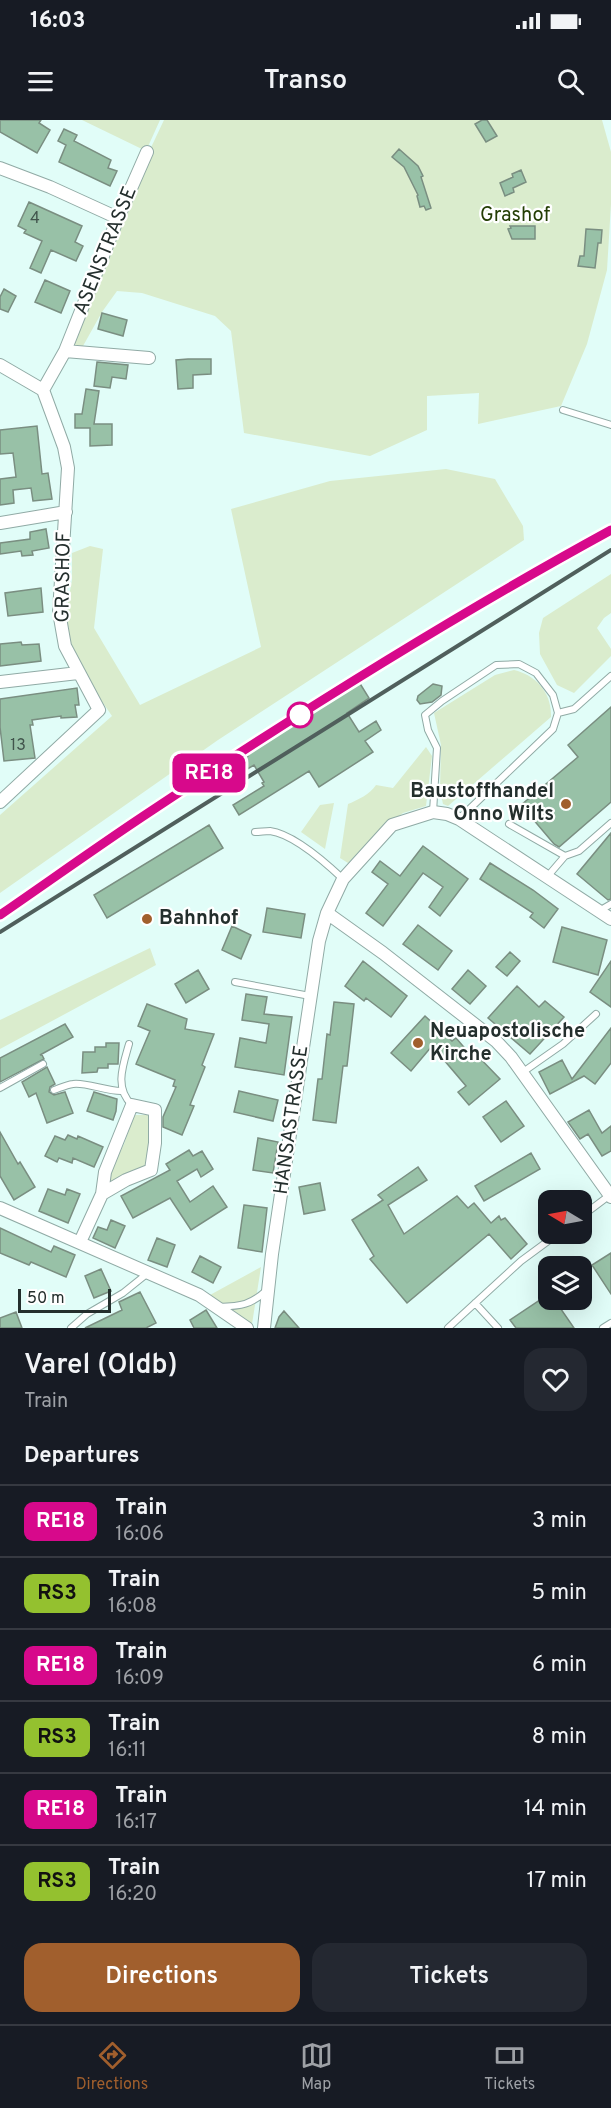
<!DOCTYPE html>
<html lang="en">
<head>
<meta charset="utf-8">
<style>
  :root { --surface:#171b24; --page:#242831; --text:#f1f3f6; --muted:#9ea1a6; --line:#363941; --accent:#a15f2d }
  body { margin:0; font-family:Overpass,sans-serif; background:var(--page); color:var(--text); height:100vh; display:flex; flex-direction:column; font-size:22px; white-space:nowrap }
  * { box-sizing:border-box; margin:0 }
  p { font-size:20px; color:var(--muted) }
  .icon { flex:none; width:33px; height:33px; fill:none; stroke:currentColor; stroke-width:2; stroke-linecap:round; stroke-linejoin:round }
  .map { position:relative; height:1208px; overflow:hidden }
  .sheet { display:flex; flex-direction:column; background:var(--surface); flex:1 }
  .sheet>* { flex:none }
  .badge { padding:0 12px; border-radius:9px; font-size:21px; line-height:39px }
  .needle { width:39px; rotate:280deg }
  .buttons { position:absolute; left:538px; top:1070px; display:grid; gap:12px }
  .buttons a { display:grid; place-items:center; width:54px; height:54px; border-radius:12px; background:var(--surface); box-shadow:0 6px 24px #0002; font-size:30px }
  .scale { position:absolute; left:18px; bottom:15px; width:93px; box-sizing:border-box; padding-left:6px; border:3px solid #242f2d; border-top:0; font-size:16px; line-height:21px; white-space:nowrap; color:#242f2d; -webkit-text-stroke:4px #fff; paint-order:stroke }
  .map>.badge { position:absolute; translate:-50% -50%; box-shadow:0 0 0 3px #fff }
  h2 { padding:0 24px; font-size:22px; line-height:54px }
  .round { display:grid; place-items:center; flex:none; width:63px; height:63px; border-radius:18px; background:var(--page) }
  .summary { display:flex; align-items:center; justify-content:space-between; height:102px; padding:0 24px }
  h1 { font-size:28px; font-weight:600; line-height:45px }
  .cta { display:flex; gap:12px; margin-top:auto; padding:12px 24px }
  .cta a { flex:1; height:69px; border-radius:18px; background:var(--accent); color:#fff; font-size:24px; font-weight:600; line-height:69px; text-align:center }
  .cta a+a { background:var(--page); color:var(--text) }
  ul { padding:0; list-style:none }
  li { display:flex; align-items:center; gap:18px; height:72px; padding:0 24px; border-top:2px solid var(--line) }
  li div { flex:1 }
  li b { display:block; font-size:22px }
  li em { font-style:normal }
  li .badge { min-width:66px; font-weight:700; text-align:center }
  .status { display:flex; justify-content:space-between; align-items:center; height:42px; padding:0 30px; background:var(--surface); direction:ltr }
  .status svg { height:16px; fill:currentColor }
  header { display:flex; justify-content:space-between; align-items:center; height:78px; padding:0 24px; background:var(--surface); font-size:27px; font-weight:600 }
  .tabs { display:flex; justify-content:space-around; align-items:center; height:84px; border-top:2px solid var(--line); background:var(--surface); font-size:16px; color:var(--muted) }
  .tabs a { display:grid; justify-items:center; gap:3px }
  .tabs .selected { color:var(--accent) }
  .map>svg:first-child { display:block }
  .green { fill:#daeccd }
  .building { fill:#98c1a7; stroke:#7a8e81; stroke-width:1.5 }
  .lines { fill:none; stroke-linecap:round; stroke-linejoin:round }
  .lane-casing { stroke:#90aaa5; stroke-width:8 }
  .street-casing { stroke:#90aaa5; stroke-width:14 }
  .lane { stroke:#fff; stroke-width:6 }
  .street { stroke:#fff; stroke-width:12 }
  .rail { stroke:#505f5c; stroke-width:4 }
  .line-casing { stroke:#fff; stroke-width:14 }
  .line { stroke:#d7098b; stroke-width:9 }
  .stop-dot { fill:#fff; stroke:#d7098b; stroke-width:3 }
  .poi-dot { fill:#a15f2d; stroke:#fff; stroke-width:2 }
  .labels { text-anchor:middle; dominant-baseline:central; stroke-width:4.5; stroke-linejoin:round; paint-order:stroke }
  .number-label { font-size:16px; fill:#41544c }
  .park-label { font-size:20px; fill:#243e04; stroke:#fff }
  .street-label { font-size:20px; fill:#242f2d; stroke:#fff }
  .poi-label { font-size:20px; font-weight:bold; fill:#242f2d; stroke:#fff; text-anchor:start }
</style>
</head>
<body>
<div class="status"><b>16:03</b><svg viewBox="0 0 49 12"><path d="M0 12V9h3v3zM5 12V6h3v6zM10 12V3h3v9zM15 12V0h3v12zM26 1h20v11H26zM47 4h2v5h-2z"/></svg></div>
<header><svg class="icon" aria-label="menu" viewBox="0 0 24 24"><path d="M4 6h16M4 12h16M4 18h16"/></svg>Transo<svg class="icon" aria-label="search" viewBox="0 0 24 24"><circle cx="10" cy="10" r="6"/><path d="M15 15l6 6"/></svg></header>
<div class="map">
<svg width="611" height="1208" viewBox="0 0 611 1208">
  <rect width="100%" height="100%" fill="#e1fdf8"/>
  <path class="green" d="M82,0H160L146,31Z
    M164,0H602L611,32V84L607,150L587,224L561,286L478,304L479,273L427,276V310L370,336L244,313L231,211L215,196L142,173L117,171L102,192L83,226L72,225L138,55Z
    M446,349L495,359L523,406L524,420L218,620L0,773V695L112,596L81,551L63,509L72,460V433L90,426L103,429L94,508L140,585L261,527L231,389L330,361Z
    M611,454V493L604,498L597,508L611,529V536L574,573L557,565L540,534L539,513L543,498Z
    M514,550C536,555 552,573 551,597L448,686L443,684L440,670L441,625L434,593L495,555Z
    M426,627L432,636L426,686L403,693L379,711L348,743L340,738L348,684C358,680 370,674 376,665L393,668Z
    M334,683L325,729L301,712L320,685Z
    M150,828L156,845L0,929V900Z
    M134,995H149L151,1022L146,1046L109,1065L110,1053L124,1024Z
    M261,1147L252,1204L210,1175Z"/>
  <path class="building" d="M0,0H41L39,3L50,10L37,33L0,12Z
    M482,0H487L497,16L486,22L475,4Z
    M64,9L77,15L74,21L111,40L108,48L117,51L110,66L59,42L66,25L58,21Z
    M399,29L418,46L423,56L421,57L431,88L426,90L424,86L420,87L417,76L418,75L404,47L392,37Z
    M521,50L526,62L513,68L514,72L505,76L500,63L513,57L512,54Z
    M29,82L82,106L75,122L83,126L76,141L51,130L41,153L30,148L42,121L24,113L26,110L18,106Z
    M510,106H535V119H512L508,109L511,108Z
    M586,109L602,110L601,123H598L595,148L578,146L580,136H584Z
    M45,160L70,171L61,193L35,182Z
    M4,169L16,176L8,192L0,189V177Z
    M102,193L127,200L123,216L98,209Z
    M188,239H211V254L193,255V268L178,269L176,240Z
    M97,242L128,245L126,259L112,257L110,268L94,266Z
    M86,269L99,271L94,304H112V325L90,326V308H75V294H82Z
    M37,306L42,354L48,353L52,379L33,381L31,368L13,370L14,383L0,385V359L16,357L13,333L0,334V310Z
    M46,409L49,428L32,431L33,435L22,436L21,431L0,434V423L30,419V412Z
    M41,468L43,492L8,496L5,473Z
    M21,522L22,525L39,524L41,541L0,546V524Z
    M359,562L369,578L347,593L359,612L376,601L381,610L365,621L373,632L319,667L309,651L239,695L233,685L264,666L262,663L264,662L254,645L229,660L224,651L248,636L246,633Z
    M433,564L442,566L441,575L432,582L420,584L417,580L418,576Z
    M77,568L79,585H75L77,597L61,598V596L32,600L33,605H30L35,638L4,641L0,607V579Z
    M611,587V682L559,727L554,724L521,685L578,637L568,625Z
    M209,705L223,728L107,798L94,775Z
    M611,713V779L608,780L577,754Z
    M423,726L468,759L440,796L429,787L443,767L423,753L383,806L366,793L388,764L372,752L380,741L400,756Z
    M490,743L533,770L558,789L544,808L530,797L533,793L480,759Z
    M267,788L305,794L301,818L263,812Z
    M418,805L452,831L438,850L403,824Z
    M232,806L251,815L241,839L222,830Z
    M562,807L607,820L598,855L553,842Z
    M510,832L520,841L507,856L496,847Z
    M363,841L407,876L391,897L366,878L364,881L345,866Z
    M611,841V887L590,872Z
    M198,850L209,869L186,883L175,864Z
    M468,850L486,866L470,884L452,869Z
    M517,866L539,887L545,881L564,897L530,934L488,898Z
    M246,874L267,877L264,894L292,897L284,955L235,947L240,918L266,923L269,904L242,900Z
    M334,882L354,884L347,946H343L336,1003L313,1000L318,959H322L327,914L330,915Z
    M147,884L187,899L185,909L214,914L202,945L205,947L190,985L194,986L182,1015L163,1007V997L176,967L173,966L175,960L136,944L150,911L138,906Z
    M425,896L452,921L456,918L469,933L472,930L500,959L469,985L458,972L466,966L432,926L411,951L391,933Z
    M65,904L73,917L40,935H42L44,939L0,962V938Z
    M611,908V943L595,964L584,956L550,974L539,952L562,940L572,959Z
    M106,923H119L118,944H108V948H98L97,952L82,953L83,932H95V927H106Z
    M47,947L55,964L50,967L49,972L54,975L65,972L73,993L47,1003L36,973L29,977L22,962Z
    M239,971L278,980L273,1001L234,992Z
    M94,972L117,979L116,991L113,1000L87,991Z
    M506,981L524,1006L501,1022L483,997Z
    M589,990L602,1013L611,1006V1031L602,1036L588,1014L580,1019L568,1002Z
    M0,1012L18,1044L20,1042L35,1067L14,1080L0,1056Z
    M68,1015L77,1019L78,1016L103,1027L94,1047L73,1038L72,1043L59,1038L57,1042L45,1036L55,1016L65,1020Z
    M258,1018L278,1022L273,1053L253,1050Z
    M189,1030L193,1036L202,1031L213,1049L201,1057L197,1049L177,1061L190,1082L213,1066L227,1087L191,1110L170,1078L133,1098L121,1076L170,1050L166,1044Z
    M531,1033L540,1049L484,1081L475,1066Z
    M418,1047L427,1060L388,1085L404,1114L457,1076L468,1088L474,1083L491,1103L499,1096L501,1100L505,1098L527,1124L511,1139L489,1114L407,1183L370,1139L374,1136L352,1100L383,1080L378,1075Z
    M320,1063L325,1090L304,1094L299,1067Z
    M48,1069L65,1075L67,1069L80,1074L68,1103L39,1091Z
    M244,1085L267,1088L262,1132L238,1128Z
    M111,1100L125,1106L115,1128L93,1118L98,1107L107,1110Z
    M0,1108L51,1132L54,1126L75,1135L66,1157L31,1142L29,1145L0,1133Z
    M157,1118L175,1125L167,1147L148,1140Z
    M611,1133V1174L592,1145Z
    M200,1136L221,1147L213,1163L192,1152Z
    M101,1149L111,1171L94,1178L85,1156Z
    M140,1172L156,1203L146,1208H85L122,1190L119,1182Z
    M549,1174V1179H554L574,1208H516L510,1200Z
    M206,1190L217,1208H194L190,1200Z
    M284,1191L299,1208H275L279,1197Z
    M16,1192L22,1208H0V1198Z"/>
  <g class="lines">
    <g class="lane-casing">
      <path id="lane" d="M563,290L611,305
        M558,593L574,589L611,556
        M433,692L437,628L428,610L425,595L442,581L496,545L519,544L536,553L553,575L558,593L553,609L459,699
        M509,704L565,736L547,757
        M255,712C260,712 265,711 270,711C293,714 326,743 343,759
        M565,736L579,731L611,703
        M599,791L611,784
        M235,862L310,876
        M129,924C123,945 114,968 132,985
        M523,952L563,924L596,894
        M0,968L43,944
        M54,970C60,968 66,965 73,964C85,962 106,971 121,971
        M582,1096L610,1075
        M475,1183L498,1208
        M219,1187C241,1186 251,1185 267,1170
        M71,1208L87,1194L123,1173L148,1153
        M448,1208L521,1141L559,1113
        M603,1208L611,1203"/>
    </g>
    <g class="street-casing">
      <path id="street" d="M0,48L50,67L118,98
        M65,231L149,238
        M0,245L43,270L64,327L68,348L59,492L65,526L99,590L0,682
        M43,270L65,231L118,98L147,32
        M0,403L66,392
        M0,562L78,553
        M327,793L383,833L496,921L511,937L611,1077
        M0,1088L199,1175L247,1208
        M80,1122L102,1074L105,1052L132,985L155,990V1023L151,1050L126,1060L102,1074
        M264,1208L272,1134L319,821L327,793L343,759L392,705L433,692L447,694L459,699L611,799"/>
    </g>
    <use href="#lane" class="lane"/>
    <use href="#street" class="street"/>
    <path class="rail" d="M0,795C48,763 94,729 142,697C295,595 450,498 611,410
      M0,812L611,430"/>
  </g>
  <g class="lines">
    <g class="line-casing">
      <path id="line" d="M0,795C48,762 94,729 142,697C295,595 450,498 611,410"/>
    </g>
    <use href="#line" class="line"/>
  </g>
  <circle class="stop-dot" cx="300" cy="595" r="12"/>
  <g class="poi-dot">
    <circle cx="566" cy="684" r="6"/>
    <circle cx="147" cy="799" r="6"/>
    <circle cx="418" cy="923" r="6"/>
  </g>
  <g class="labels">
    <g class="number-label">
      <text x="35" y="99">4</text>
      <text x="18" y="626">13</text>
    </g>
    <g class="park-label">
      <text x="515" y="96">Grashof</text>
    </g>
    <g class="street-label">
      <text transform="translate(106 131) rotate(-68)">ASENSTRASSE</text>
      <text transform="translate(64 457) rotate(-89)">GRASHOF</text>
      <text transform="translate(292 1000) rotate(-82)">HANSASTRASSE</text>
    </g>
    <g class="poi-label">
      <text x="554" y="672" text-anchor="end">Baustoffhandel<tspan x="554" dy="23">Onno Wilts</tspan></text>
      <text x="159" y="799">Bahnhof</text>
      <text x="430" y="912">Neuapostolische<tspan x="430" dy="23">Kirche</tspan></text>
    </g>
  </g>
</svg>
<div class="buttons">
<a><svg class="needle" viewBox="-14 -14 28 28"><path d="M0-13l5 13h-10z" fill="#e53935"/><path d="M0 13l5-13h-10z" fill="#9ea1a6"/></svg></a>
<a><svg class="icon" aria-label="layers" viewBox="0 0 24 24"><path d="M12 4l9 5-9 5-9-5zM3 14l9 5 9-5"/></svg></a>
</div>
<div class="scale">50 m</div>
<b class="badge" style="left:209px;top:653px;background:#d7098b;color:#fff">RE18</b>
</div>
<section class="sheet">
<div class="summary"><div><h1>Varel (Oldb)</h1><p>Train</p></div><a class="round"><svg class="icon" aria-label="heart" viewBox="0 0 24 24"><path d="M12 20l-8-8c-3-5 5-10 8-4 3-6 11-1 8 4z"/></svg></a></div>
<h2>Departures</h2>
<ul>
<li><span class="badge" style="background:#d7098b;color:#fff">RE18</span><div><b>Train</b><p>16:06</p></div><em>3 min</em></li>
<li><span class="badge" style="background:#94c12f;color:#111">RS3</span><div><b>Train</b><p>16:08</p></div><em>5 min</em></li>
<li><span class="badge" style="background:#d7098b;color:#fff">RE18</span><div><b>Train</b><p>16:09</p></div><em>6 min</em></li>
<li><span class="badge" style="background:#94c12f;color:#111">RS3</span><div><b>Train</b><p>16:11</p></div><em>8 min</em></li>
<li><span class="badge" style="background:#d7098b;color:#fff">RE18</span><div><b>Train</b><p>16:17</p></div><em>14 min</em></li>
<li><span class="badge" style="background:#94c12f;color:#111">RS3</span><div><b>Train</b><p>16:20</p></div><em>17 min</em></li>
</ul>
<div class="cta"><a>Directions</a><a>Tickets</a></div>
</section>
<nav class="tabs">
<a class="selected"><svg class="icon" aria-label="directions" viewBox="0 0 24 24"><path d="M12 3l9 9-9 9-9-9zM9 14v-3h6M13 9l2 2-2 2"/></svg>Directions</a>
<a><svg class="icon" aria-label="map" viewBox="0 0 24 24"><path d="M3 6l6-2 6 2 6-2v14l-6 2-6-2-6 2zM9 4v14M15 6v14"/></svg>Map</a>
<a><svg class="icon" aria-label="tickets" viewBox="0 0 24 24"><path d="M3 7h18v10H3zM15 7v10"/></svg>Tickets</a>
</nav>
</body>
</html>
